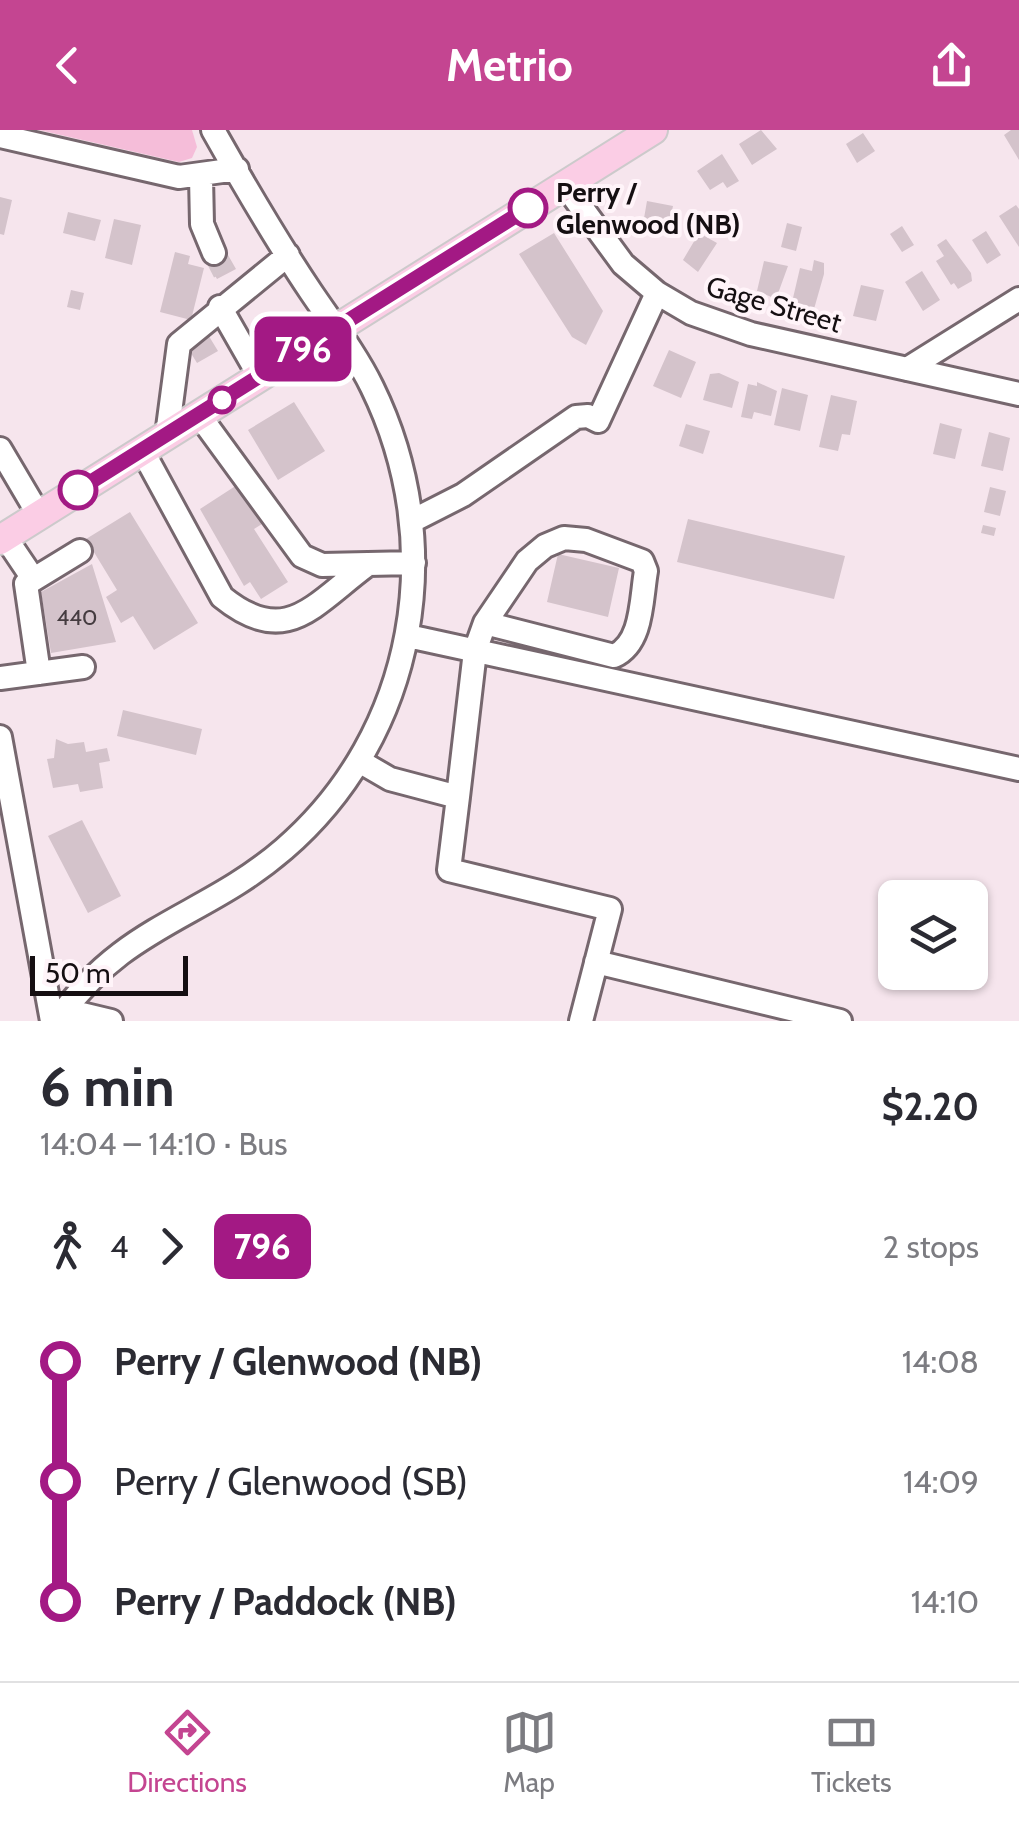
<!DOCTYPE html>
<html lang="en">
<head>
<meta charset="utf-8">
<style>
  :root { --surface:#fff; --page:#f7f7f7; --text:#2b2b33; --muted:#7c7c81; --line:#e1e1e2; --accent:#c44591 }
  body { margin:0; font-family:Cabin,sans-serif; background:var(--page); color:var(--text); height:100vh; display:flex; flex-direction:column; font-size:38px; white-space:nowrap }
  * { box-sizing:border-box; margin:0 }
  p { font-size:32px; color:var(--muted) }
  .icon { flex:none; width:55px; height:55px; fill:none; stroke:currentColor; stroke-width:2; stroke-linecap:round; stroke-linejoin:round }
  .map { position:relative; height:891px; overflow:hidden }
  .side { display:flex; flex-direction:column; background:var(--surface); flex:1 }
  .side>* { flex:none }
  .badge { padding:0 20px; border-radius:15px; font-size:35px; line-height:65px }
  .tools { position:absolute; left:878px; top:750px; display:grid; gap:20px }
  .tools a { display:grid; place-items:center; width:110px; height:110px; border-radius:15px; background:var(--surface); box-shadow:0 2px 8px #0004; font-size:50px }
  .scale { position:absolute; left:30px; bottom:25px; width:158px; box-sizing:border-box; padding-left:10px; border:5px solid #150f12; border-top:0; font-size:28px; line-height:35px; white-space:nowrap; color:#150f12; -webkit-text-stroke:8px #fff4f9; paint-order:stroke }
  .map>.badge { position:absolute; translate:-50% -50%; box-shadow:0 0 0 5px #fff }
  .legs { display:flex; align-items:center; gap:15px; height:110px; padding:0 40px; font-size:32px }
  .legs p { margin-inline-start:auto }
  .overview { display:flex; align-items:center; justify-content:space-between; height:170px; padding:0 40px }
  h1 { font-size:55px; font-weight:800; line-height:75px }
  ul { padding:0 40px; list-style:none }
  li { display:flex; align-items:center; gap:35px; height:120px; font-size:38px }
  li i { display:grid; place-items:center; width:15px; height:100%; margin:0 12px; background:currentColor }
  li i::after { content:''; width:25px; height:25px; margin:-12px; border:8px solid; border-radius:50%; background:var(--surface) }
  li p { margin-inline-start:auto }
  li:first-child i { background:linear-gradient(#0000 50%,currentColor 0) }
  li:last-child i { background:linear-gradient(currentColor 50%,#0000 0) }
  header { display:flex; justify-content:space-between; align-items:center; height:130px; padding:0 40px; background:var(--accent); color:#fff; font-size:45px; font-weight:800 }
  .tabs { display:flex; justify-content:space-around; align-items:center; height:140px; border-top:2px solid var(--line); background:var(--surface); font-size:28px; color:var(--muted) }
  .tabs a { display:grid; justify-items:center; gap:5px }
  .tabs .active { color:var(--accent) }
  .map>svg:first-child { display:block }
  .green { fill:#f5bdd9 }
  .building { fill:#d4c3cb }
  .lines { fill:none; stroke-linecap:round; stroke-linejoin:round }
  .minor-tunnel { stroke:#d4c5cc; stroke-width:22; stroke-dasharray:22 11; stroke-linecap:butt }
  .minor-casing { stroke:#76676e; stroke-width:28 }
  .major-casing { stroke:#cccacb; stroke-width:32 }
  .minor { stroke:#fff; stroke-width:22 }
  .major { stroke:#fbcde5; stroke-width:28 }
  .line-1-casing { stroke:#fff; stroke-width:22 }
  .line-1 { stroke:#a31984; stroke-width:15 }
  .stop-1-dot { fill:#fff; stroke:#a31984; stroke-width:5 }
  .labels { text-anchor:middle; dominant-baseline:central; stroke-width:8; stroke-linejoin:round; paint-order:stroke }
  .number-label { font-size:22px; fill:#453c40 }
  .stop-label { font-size:28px; font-weight:bold; fill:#150f12; stroke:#fff4f9; text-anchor:start }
  .street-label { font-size:28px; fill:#150f12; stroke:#fff4f9 }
</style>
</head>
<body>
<header><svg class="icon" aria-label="back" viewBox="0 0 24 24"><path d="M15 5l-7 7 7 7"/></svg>Metrio<svg class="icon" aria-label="share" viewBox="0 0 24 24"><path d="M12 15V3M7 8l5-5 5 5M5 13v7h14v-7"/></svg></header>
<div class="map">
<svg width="1019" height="891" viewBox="0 0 1019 891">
  <rect width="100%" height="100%" fill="#f6e5ed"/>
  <path class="green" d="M39,0H192L197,17L192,28L179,32Z"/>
  <path class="building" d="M761,0L777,19L752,35L739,14Z
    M1011,0H1019V30L1004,5Z
    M863,3L875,21L857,33L846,14Z
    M722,24L739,51L727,58L723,52L710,60L697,41Z
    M0,67L12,70L4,105L0,104Z
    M647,71L673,76L668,99L643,94Z
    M1016,75L1019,79V117L999,86Z
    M68,82L101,90L95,111L63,103Z
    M114,89L141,95L132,135L105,128Z
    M787,93L802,97L796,121L781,117Z
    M902,96L914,115L902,122L890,104Z
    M986,101L1001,125L987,134L972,110Z
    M554,103L603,181L586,215L572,207L519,124Z
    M699,103L717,113L698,142L683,130Z
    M946,109L971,143L972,151L958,159L954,153L951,155L936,131L944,126L937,115Z
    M224,118L236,139L217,149L205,128Z
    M175,122L190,126L188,134L204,138L191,190L160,182Z
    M814,130L824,133V144L814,179L795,174L793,168L800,138L812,141Z
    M764,131L788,136L776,169L757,161Z
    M922,141L940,170L923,181L905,152Z
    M861,155L884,160L876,191L853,186Z
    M71,160L84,163L80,180L67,177Z
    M207,203L218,221L197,233L186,215Z
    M669,220L696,232L681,268L653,256Z
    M719,243L739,252L732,278L703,270L710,244Z
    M757,252L777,261L771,286L754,282L752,289L741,287L748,254L757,256Z
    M782,258L808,265L800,301L774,295Z
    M831,265L857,271L850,305L842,304L838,321L819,317Z
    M294,272L325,321L278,350L248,300Z
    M940,293L962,299L955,329L933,324Z
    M686,294L710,301L703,324L679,316Z
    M989,302L1010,308L1003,341L981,336Z
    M237,355L262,394L254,399L288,452L261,469L250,452L244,456L200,379Z
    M990,357L1006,361L1000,386L984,382Z
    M130,382L198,493L154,520L133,486L121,493L106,467L117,460L86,409Z
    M688,389L845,426L834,469L677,432Z
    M983,395L996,398L994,406L981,403Z
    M558,424L619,438L608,487L547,472Z
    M92,434L116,512L51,523L41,462Z
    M123,580L202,599L196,625L117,606Z
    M56,609L68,614L84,612L86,622L107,618L110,631L99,633L103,658L80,662L78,654L53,658L47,629L54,628Z
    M82,690L121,766L88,783L48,706Z"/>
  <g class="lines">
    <path class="minor-tunnel" d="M214,123L225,145"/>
    <g class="minor-casing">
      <path id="minor" d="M0,6L179,47L237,39
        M201,47L202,94L214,123
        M565,55L623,134L657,163L691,183L751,204L1019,264
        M220,177L260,247
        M907,239L1019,169
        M199,285L302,426L322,435L414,433
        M167,305L179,214L288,125
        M0,319L39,385
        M142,320L222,467C286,519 313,475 367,435
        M412,391L463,365L576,287L588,286L598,291L657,163
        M5,407L32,447
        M408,506L1019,639
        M39,543L26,454L80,421
        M0,548L83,537
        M0,607L52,891
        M359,631L390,649L458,667L449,740L610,779L581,891
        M458,667L475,521L485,493L527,431L545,416L564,408L586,410L642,431L646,441C641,469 643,513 614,526L485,493
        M596,832L840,891
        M65,880L111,891
        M57,891C123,794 203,789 284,719C417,604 449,414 372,257C356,224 332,193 311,162C276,110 244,55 213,0"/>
    </g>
    <g class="major-casing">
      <path id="major" d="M0,410L653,0"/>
    </g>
    <use href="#minor" class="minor"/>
    <use href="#major" class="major"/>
  </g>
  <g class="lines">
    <g class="line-1-casing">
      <path id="line-1" d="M78,360L528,78"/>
    </g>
    <use href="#line-1" class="line-1"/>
  </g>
  <g class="stop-1-dot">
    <circle cx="528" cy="78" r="18"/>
    <circle cx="222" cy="270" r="12"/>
    <circle cx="78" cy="360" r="18"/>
  </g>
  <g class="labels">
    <g class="number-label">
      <text x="77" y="487">440</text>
    </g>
    <g class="stop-label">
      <text x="556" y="62">Perry /<tspan x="556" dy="32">Glenwood (NB)</tspan></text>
    </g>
    <g class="street-label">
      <text transform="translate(774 174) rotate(16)">Gage Street</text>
    </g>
  </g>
</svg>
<div class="tools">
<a><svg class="icon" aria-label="layers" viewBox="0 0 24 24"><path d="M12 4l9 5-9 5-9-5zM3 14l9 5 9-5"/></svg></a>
</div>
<div class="scale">50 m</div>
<b class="badge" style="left:303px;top:219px;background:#a31984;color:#fff">796</b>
</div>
<section class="side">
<div class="overview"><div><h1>6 min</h1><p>14:04 – 14:10 · Bus</p></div><b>$2.20</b></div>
<div class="legs"><svg class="icon" aria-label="walk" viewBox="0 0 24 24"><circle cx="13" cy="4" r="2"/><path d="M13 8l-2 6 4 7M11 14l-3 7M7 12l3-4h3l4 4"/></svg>4<svg class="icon" aria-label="forward" viewBox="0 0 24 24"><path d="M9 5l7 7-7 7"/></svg><b class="badge" style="background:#a31984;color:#fff">796</b><p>2 stops</p></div>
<ul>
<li><i style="color:#a31984"></i><b>Perry / Glenwood (NB)</b><p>14:08</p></li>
<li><i style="color:#a31984"></i><span>Perry / Glenwood (SB)</span><p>14:09</p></li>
<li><i style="color:#a31984"></i><b>Perry / Paddock (NB)</b><p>14:10</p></li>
</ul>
</section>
<nav class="tabs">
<a class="active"><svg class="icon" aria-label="directions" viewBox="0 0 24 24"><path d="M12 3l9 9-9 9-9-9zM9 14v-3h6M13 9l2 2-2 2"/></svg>Directions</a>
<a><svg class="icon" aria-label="map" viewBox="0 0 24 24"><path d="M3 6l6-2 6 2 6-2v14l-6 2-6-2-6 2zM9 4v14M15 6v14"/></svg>Map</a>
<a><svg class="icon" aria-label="tickets" viewBox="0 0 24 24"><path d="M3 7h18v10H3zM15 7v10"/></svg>Tickets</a>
</nav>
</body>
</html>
